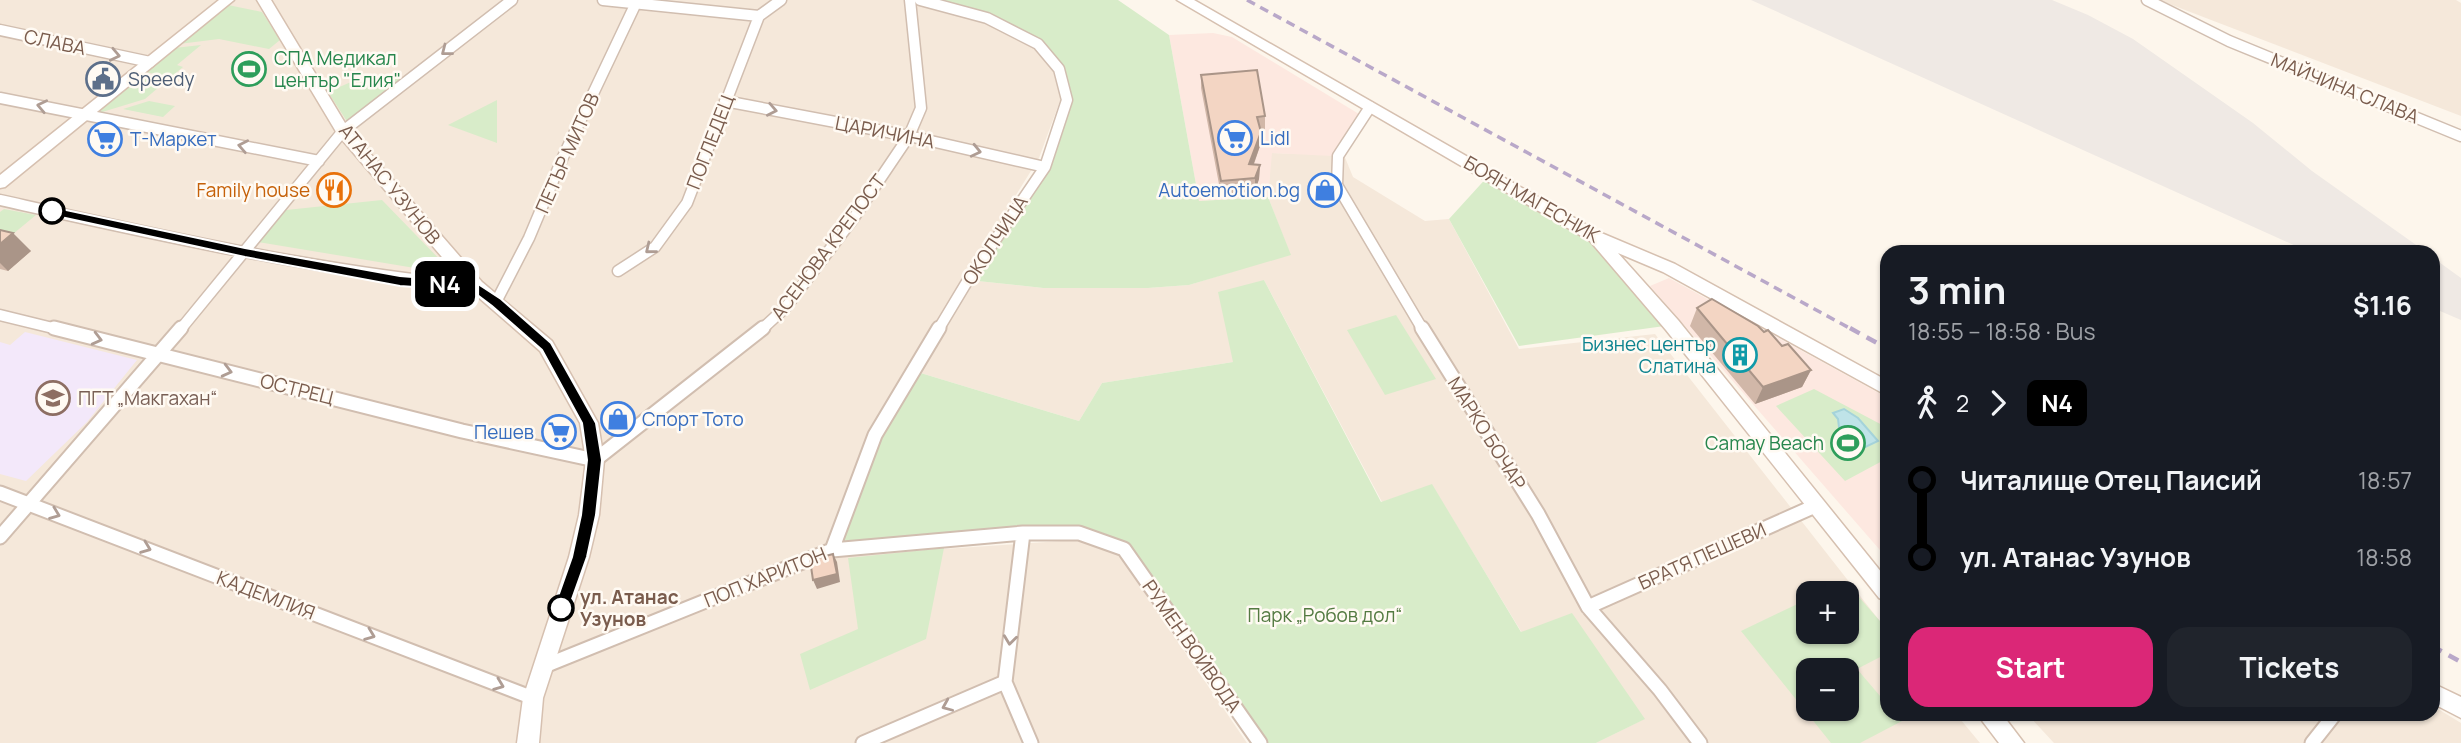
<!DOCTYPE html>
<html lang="en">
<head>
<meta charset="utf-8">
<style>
  :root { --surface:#171b24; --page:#20242c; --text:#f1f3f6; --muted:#9ea1a6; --accent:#db2777 }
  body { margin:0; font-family:Manrope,sans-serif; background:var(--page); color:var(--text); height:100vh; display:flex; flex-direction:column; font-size:26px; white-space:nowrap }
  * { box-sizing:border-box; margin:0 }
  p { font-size:23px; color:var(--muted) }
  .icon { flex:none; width:38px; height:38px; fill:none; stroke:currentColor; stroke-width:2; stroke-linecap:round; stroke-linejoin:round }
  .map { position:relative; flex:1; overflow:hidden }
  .side { position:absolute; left:1880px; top:245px; width:560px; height:476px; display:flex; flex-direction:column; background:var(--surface); border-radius:21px; box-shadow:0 2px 5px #0004 }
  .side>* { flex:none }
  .badge { padding:0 14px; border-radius:10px; font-size:24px; line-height:46px }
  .buttons { position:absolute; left:1796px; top:581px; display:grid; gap:14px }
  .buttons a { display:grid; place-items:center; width:63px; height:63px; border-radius:14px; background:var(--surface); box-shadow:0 2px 5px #0004; font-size:35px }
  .map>.badge { position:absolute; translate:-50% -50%; box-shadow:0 0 0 4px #fff }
  .legs { display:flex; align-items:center; gap:10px; height:77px; padding:0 28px; font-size:23px }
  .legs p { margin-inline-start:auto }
  .headline { display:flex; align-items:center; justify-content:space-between; height:119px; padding:0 28px }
  h1 { font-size:38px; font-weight:700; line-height:52px }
  .cta { display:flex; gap:14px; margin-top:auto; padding:14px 28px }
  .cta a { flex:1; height:80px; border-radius:21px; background:var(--accent); color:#fff; font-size:28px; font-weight:700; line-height:80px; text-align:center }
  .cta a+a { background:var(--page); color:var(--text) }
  ul { padding:0 28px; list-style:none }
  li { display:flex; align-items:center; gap:24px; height:77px; font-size:26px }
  li i { display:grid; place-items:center; width:10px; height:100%; margin:0 9px; background:currentColor }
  li i::after { content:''; width:18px; height:18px; margin:-9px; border:5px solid; border-radius:50%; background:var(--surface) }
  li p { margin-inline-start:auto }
  li:first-child i { background:linear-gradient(#0000 50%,currentColor 0) }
  li:last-child i { background:linear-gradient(currentColor 50%,#0000 0) }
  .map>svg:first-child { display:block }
  .residential { fill:#f5e8da; fill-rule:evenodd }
  .commercial { fill:#fde8e0 }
  .industrial { fill:#efe9e4 }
  .education { fill:#f3e8fa }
  .green { fill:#d8ecc9; fill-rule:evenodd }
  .water { fill:#bfe3e8; stroke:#a5d3da; stroke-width:2 }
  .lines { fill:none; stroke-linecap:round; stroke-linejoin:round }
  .street-far1-casing { stroke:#d1beb0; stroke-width:13 }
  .street-casing { stroke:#d1beb0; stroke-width:17 }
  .secondary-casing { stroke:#d6c0b0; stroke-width:3 }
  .street-far1 { stroke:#fff; stroke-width:10 }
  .street { stroke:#fff; stroke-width:13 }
  .secondary { fill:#fff; fill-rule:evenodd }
  .rail-far1 { stroke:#b9a8c9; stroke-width:3.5; stroke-dasharray:9 6; stroke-linecap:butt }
  .rail { stroke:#b9a8c9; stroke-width:4.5; stroke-dasharray:11 8; stroke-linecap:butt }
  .wall { fill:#d1b7a8 }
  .shaded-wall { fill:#aa9588 }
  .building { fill:#f3d5c3; stroke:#aa9588; stroke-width:2 }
  .oneway { stroke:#af9d94 }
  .line-1 { fill:#000; stroke:#fff; stroke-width:2 }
  .stop-1-dot { fill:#fff; stroke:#000; stroke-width:3.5 }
  .labels { text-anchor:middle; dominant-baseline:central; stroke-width:5; stroke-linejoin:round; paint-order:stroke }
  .street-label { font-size:19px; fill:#7a5c4d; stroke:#fffaf3 }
  .leisure-label { font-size:19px; fill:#27864d; stroke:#fffaf3; text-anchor:start }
  .service-label { font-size:19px; fill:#4e5e75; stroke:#fffaf3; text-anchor:start }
  .shop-label { font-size:19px; fill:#366cbe; stroke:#fffaf3; text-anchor:start }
  .food-label { font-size:19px; fill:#c56008; stroke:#fffaf3; text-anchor:end }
  .culture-label { font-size:19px; fill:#0d838f; stroke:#fffaf3; text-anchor:end }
  .education-label { font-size:19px; fill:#785e54; stroke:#fffaf3; text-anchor:start }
  .stop-label { font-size:19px; font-weight:bold; fill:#7a5c4d; stroke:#fffaf3; text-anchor:start }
  .park-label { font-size:19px; fill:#537a41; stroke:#fffaf3 }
</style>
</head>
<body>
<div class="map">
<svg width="2461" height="743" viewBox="0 0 2461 743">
  <rect width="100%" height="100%" fill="#fdf6ec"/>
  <path class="residential" d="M0,0H920L1019,33L1059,69L1061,98L1039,158L870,429L824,557L1077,540L1118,554L1247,743H0Z
    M2159,0H2456L2461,3V116Z
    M1271,153L1344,155L1353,177L1425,221L1449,219L1519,349L1655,334L1886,629V714H1956L1980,743H1596L1644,719L1572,614L1522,633L1432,485L1382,502L1264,280L1233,362L1102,383L1079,421L914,371L968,280L1043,288H1148L1189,285L1290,254L1268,197ZM1808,593H1846V632H1808ZM1808,670H1846V709H1808Z
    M2433,706L2461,723V743H2054L2027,714H2432Z"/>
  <path class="commercial" d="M1213,33L1232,37L1359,114L1332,156L1272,153L1268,197L1199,201L1169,35Z
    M1669,278L1886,397V557L1650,286Z"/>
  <path class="industrial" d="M1751,0H2052L2088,15L2133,39L2253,123L2312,171L2426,252H2309Z
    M2432,257L2461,278V320L2433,308Z"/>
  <path class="education" d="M25,332L137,360L87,422L26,481L0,474V342L10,345Z"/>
  <path class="green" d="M920,0H1118L1169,35L1199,201L1268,197L1291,255L1189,285L1148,288H1043L968,280L1045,167L1067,100L1059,69L1019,33Z
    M228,5L262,12L280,40L269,49L219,39L179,44Z
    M201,45L177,65L183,67L171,77L145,72L174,48Z
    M367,75L403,79L348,123L328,92Z
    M138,76L166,81L145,99L99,113L93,112Z
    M497,100V143L448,125Z
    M149,101L175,106L163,117L123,109Z
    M1490,174L1593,236L1672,325L1519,346L1449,219Z
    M382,200L447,267L445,273L258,242L286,210Z
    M4,209L36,215L7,239L0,237V212Z
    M1264,280L1381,502L1432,484L1521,632L1572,613L1645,719L1596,743H1260L1124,549L1079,533L832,550L875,435L914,371L1079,421L1102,383L1233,362L1218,292Z
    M1396,315L1436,379L1385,395L1347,330Z
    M1814,389L1886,427V459L1845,481L1776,406Z
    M944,548L926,639L810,690L800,654L858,629L848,558Z
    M1845,581L1886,628V654L1857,669L1886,703V714H1895L1902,721L1860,743H1831L1741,631L1808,599V632H1846V593H1819ZM1808,670H1846V709H1808Z"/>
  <path class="water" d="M1844,409L1858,418L1878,441L1861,449L1839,427L1838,419L1833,413Z"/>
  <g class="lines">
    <g class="street-far1-casing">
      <path id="street-far1" d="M603,0L759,16
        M920,0L987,18L1038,44L1059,69L1067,100L1045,167L968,280L938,330
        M2147,0L2229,41L2461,136
        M0,30L150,62
        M0,98L319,161
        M725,101L909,136L1045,167
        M1370,107L1338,156L1337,185L1423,330
        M0,200C158,235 315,271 476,286
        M618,271L655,247L687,203L759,16L781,0
        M496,302L529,238L563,157L636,3
        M0,315L61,330
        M180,330L343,131L512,0
        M761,330L786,307L853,219L909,136L921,108L910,0"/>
    </g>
    <g class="street-casing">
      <path id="street" d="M54,328L462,431L595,460L763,328
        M1422,328L1538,514L1588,607L1660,690L1700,743
        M0,493L533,698
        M1023,533L1005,682L1031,743
        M0,537L181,328
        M832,550L875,435L939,328
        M1588,607L1815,506
        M542,667L832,550L1023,533H1079L1124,549L1260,743
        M863,743L1005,682
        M2312,743L2335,714"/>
    </g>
    <g class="secondary-casing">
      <path id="secondary" d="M219,0H234L5,187L0,188V175Z
        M257,0H271L348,128L482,282L552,341L598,423L604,460L599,515L589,557L543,698L539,743H517L523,698L569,557L579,515L586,460L580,423L540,351L470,290L338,135Z
        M1177,0H1194L1599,232L1675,264L1886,380V395L1663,272L1618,253L1678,320L1886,578V601L1879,598L1666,330L1590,241Z
        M2432,683L2461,697V718L2432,703Z
        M1977,714H2002L2024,743H1999Z"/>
    </g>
    <use href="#street-far1" class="street-far1"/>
    <use href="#street" class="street"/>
    <use href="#secondary" class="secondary"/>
    <path class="rail-far1" d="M1247,0L1853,330"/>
    <path class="rail" d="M1850,328L1886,348
      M2432,646L2461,662"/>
  </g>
  <path class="wall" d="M1201,75L1265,116V130H1260V146L1254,164L1260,165L1259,179L1255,191L1221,195L1201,88Z
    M0,230L31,251L8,271L0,269Z
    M1697,308L1764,332L1811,370L1802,387L1755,404L1690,326Z"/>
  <path class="shaded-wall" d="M1261,132L1260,146L1249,177V164Z
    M1260,165L1259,179L1255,191V178Z
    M13,233L31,251L8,271L0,263V244Z
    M1811,370L1802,387L1755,404L1763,387Z
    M833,554L837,562L840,582L817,589L813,580Z"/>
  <path class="building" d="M1257,70L1265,116L1257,117L1261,132L1249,164L1260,165L1255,178L1221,181L1201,75Z
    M0,230L13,233L0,244Z
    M1712,299L1758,326L1764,332L1768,330L1782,346L1788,344L1811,370L1763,387L1697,308Z
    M833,554L837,574L813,580L810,560Z"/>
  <defs><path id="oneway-chevron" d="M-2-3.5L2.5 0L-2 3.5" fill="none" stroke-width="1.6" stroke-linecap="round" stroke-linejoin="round" transform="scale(1.75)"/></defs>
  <g class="oneway">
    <use href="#oneway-chevron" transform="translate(446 51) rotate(142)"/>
    <use href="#oneway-chevron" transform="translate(115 55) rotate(12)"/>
    <use href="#oneway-chevron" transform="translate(42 106) rotate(-168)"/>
    <use href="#oneway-chevron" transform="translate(772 110) rotate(11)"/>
    <use href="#oneway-chevron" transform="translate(243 146) rotate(-169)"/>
    <use href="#oneway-chevron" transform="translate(976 151) rotate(13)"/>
    <use href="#oneway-chevron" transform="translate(650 249) rotate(141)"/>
    <use href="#oneway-chevron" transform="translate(97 339) rotate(14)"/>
    <use href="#oneway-chevron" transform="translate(227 371) rotate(14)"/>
    <use href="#oneway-chevron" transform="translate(55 514) rotate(21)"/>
    <use href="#oneway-chevron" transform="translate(146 548) rotate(21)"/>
    <use href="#oneway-chevron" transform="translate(370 635) rotate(21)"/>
    <use href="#oneway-chevron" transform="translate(1010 640) rotate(97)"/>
    <use href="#oneway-chevron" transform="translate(499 685) rotate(21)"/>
    <use href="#oneway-chevron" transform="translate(947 706) rotate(157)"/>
  </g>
  <path class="line-1" d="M52,207L245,248L400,276L475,282L501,299L551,343L596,423L602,460L596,515L587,557L567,613H556L554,608L572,557L581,515L587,460L582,423L542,350L492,306L472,291L400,286L245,257L47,214L45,211Z"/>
  <defs>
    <g id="stadium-ring" transform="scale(1.75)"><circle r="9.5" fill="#fffaf3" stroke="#2e9e5b" stroke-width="1.5"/><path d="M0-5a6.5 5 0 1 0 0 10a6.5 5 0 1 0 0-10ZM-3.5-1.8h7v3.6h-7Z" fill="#2e9e5b"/></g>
    <g id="civic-ring" transform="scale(1.75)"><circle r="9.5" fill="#fffaf3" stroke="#5c6f8a" stroke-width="1.5"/><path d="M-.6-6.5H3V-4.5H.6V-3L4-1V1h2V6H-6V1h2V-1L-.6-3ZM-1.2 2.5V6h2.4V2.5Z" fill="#5c6f8a"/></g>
    <g id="supermarket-ring" transform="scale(1.75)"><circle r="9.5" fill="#fffaf3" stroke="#3f7fe0" stroke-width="1.5"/><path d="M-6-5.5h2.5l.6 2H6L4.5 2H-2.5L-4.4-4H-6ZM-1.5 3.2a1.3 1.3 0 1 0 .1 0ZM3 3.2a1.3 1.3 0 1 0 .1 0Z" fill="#3f7fe0"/></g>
    <g id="restaurant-ring" transform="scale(1.75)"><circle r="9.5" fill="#fffaf3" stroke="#e8710a" stroke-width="1.5"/><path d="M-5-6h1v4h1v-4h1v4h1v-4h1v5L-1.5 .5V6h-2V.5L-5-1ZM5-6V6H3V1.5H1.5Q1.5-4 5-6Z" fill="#e8710a"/></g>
    <g id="shop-ring" transform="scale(1.75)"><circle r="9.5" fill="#fffaf3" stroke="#3f7fe0" stroke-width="1.5"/><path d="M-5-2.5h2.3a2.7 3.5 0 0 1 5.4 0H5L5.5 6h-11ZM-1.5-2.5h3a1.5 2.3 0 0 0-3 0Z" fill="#3f7fe0"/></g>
    <g id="building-ring" transform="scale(1.75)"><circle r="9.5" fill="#fffaf3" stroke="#0f9aa8" stroke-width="1.5"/><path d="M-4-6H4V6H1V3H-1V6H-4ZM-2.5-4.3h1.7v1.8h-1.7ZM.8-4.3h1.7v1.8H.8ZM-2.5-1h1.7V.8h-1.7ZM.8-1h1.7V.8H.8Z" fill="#0f9aa8"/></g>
    <g id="school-ring" transform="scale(1.75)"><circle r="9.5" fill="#fffaf3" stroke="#8d6e63" stroke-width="1.5"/><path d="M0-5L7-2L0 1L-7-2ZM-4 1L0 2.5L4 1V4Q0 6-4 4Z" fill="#8d6e63"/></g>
  </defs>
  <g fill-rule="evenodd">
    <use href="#stadium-ring" x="249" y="69"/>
    <use href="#civic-ring" x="103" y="79"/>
    <use href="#supermarket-ring" x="1235" y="138"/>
    <use href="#supermarket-ring" x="105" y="139"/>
    <use href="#restaurant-ring" x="334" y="190"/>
    <use href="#shop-ring" x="1325" y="190"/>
    <use href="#building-ring" x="1740" y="355"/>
    <use href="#school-ring" x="53" y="398"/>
    <use href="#shop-ring" x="618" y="419"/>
    <use href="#supermarket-ring" x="559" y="432"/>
    <use href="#stadium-ring" x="1848" y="443"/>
  </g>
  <g class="stop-1-dot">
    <circle cx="52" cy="211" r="12"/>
    <circle cx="561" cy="608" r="12"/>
  </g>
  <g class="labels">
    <g class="street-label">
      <text transform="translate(55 42) rotate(12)">СЛАВА</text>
      <text transform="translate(2345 88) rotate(22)">МАЙЧИНА СЛАВА</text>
      <text transform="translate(885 132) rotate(11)">ЦАРИЧИНА</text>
      <text transform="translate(710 142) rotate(-69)">ПОГЛЕДЕЦ</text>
      <text transform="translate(567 153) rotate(-66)">ПЕТЪР МИТОВ</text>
      <text transform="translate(390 184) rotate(51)">АТАНАС УЗУНОВ</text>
      <text transform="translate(1532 199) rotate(30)">БОЯН МАГЕСНИК</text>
      <text transform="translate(995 240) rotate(-57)">ОКОЛЧИЦА</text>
      <text transform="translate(828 247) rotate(-53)">АСЕНОВА КРЕПОСТ</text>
      <text transform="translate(297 389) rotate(14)">ОСТРЕЦ</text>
      <text transform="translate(1487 433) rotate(58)">МАРКО БОЧАР</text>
      <text transform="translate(1702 556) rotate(-24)">БРАТЯ ПЕШЕВИ</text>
      <text transform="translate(765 577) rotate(-22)">ПОП ХАРИТОН</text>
      <text transform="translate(266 595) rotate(21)">КАДЕМЛИЯ</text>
      <text transform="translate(1192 646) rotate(55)">РУМЕН ВОЙВОДА</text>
    </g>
    <g class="leisure-label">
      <text x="274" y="58">СПА Медикaл<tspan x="274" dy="22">център "Елия"</tspan></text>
      <text x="1824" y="443" text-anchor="end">Camay Beach</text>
    </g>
    <g class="service-label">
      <text x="128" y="79">Speedy</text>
    </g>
    <g class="shop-label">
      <text x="1260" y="138">Lidl</text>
      <text x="130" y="139">Т-Маркет</text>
      <text x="1300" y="190" text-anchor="end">Autoemotion.bg</text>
      <text x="642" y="419">Спорт Тото</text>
      <text x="534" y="432" text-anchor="end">Пешев</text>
    </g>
    <g class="food-label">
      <text x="310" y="190">Family house</text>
    </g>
    <g class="culture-label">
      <text x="1716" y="344">Бизнес център<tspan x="1716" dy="22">Слатина</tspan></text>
    </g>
    <g class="education-label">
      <text x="78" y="398">ПГТ „Макгахан“</text>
    </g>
    <g class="stop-label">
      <text x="580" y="597">ул. Атанас<tspan x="580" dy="22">Узунов</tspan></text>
    </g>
    <g class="park-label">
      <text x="1325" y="615">Парк „Робов дол“</text>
    </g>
  </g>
</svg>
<div class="buttons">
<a>+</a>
<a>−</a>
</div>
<b class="badge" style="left:445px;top:284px;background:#000;color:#fff">N4</b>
<section class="side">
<div class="headline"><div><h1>3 min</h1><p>18:55 – 18:58 · Bus</p></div><b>$1.16</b></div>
<div class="legs"><svg class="icon" aria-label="walk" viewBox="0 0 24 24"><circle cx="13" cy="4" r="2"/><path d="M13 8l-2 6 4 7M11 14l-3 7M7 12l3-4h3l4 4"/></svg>2<svg class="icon" aria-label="forward" viewBox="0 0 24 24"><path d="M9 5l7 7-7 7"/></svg><b class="badge" style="background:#000;color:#fff">N4</b></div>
<ul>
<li><i style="color:#000"></i><b>Читалище Отец Паисий</b><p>18:57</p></li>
<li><i style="color:#000"></i><b>ул. Атанас Узунов</b><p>18:58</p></li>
</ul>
<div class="cta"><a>Start</a><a>Tickets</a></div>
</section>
</div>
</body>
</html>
